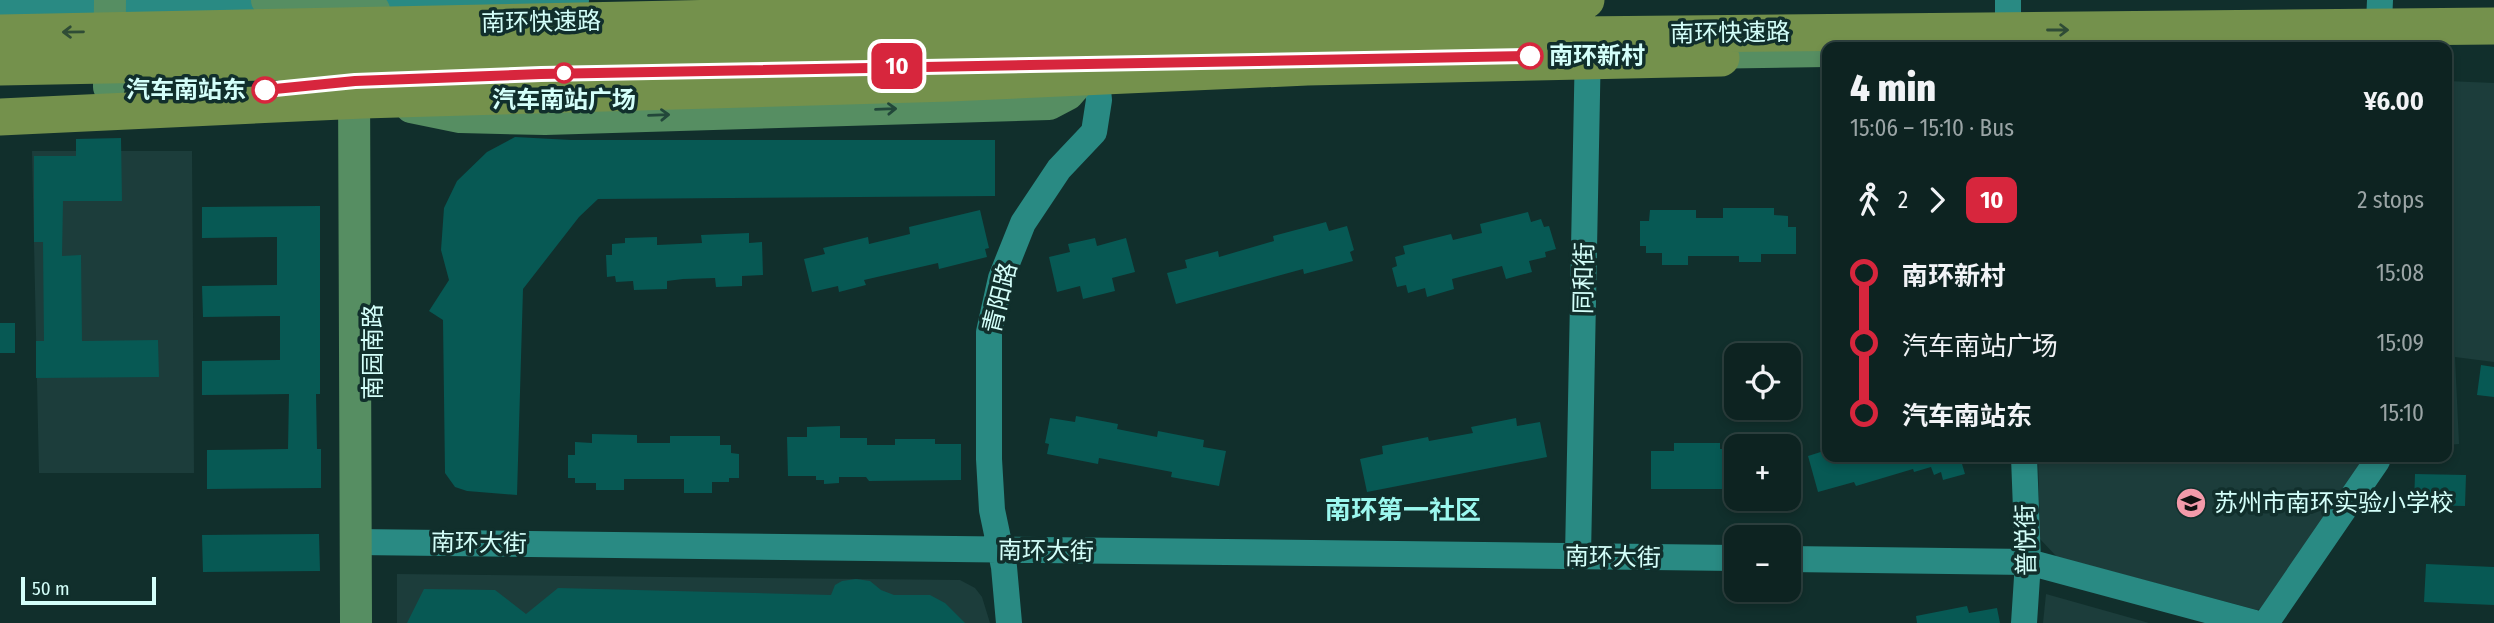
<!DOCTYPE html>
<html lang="en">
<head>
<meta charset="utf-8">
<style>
  :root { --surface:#0d2321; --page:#1b2f2e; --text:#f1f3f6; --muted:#9aa4a5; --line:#2d403f }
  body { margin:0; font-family:"Fira Sans Condensed","Noto Sans SC",sans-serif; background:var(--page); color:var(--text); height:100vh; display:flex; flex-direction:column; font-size:26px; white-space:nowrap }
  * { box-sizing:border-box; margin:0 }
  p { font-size:23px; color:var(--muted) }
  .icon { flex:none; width:38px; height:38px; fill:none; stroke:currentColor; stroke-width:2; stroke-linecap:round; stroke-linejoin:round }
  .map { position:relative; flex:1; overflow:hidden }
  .side { position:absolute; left:1822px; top:42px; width:630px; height:420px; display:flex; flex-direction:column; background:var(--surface); border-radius:14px; box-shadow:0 4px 10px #0003,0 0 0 2px var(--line) }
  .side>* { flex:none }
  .badge { padding:0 14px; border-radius:10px; font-size:24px; line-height:46px }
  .tools { position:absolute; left:1724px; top:343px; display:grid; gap:14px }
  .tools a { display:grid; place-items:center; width:77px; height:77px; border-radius:14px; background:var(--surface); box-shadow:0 4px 10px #0003,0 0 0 2px var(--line); font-size:35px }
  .scale { position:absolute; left:21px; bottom:18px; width:135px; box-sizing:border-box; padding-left:7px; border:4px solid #d4fffa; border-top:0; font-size:19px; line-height:24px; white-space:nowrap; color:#d4fffa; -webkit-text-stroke:5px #112f2c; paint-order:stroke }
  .map>.badge { position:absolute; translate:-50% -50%; box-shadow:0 0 0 4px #fff }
  .legs { display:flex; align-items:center; gap:10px; height:77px; padding:0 28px; font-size:23px }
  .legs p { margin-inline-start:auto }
  .overview { display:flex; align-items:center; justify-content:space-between; height:119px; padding:0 28px }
  h1 { font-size:38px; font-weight:800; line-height:52px }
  ul { padding:0 28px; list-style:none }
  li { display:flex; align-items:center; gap:24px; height:70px; font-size:26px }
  li i { display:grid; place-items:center; width:10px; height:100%; margin:0 9px; background:currentColor }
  li i::after { content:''; width:18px; height:18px; margin:-9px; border:5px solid; border-radius:50%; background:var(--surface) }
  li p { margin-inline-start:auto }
  li:first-child i { background:linear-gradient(#0000 50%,currentColor 0) }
  li:last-child i { background:linear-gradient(currentColor 50%,#0000 0) }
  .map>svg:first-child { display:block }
  .built { fill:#1c3d3b }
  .building { fill:#075954 }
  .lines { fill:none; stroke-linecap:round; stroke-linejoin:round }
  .minor { stroke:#298a83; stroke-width:26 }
  .major { stroke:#568e62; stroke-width:32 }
  .highway { stroke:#74914c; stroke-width:37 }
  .oneway { stroke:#2f4c36 }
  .oneway2 { stroke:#22473a }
  .line-1-casing { stroke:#fff; stroke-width:16 }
  .line-1 { stroke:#d7263d; stroke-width:10 }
  .stop-1-dot { fill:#fff; stroke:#d7263d; stroke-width:3.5 }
  .labels { text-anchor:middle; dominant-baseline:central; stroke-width:7; stroke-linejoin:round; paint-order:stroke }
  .street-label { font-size:24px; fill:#d4fffa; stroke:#112f2c }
  .stop-label { font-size:24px; font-weight:bold; fill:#d4fffa; stroke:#112f2c; text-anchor:start }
  .poi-label { font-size:24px; fill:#d4fffa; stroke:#112f2c; text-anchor:start }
  .neighbourhood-label { font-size:26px; font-weight:bold; fill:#9cf8ef; stroke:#112f2c }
</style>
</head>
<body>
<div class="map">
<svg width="2494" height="623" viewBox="0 0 2494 623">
  <rect width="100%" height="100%" fill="#112f2c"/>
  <path class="built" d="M2447,81L2494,83V362L2455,357L2459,444L2447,445Z
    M32,151H192L194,473H39Z
    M2038,457H2366L2265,608L2257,610L2057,557L2040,539Z
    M397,574L960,580L975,588L982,597L990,623H397Z
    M2046,594L2149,623H2043Z"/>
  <path class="building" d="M515,137L571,140H995V196L598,199L579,217L523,289L517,495L467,491L455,487L445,473L443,320L429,311L449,280L441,250L444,208L457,181L487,152Z
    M121,138L122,201H63L62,256L81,255L82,341L158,340L159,377L36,378V341H44L43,242H34V156H76V139Z
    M320,206V394H316L317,449H321V488L207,489V450L288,449L289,394L202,395V361L280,360V316L203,317L202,286L277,285V237L202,238V207Z
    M1723,208H1774V215L1788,216V227H1796V254H1761V262H1739V256H1688V265H1662V253H1646V246H1640V221H1649L1650,210H1696V218H1723Z
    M980,210L989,248L985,249L987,257L939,269L938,263L864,280L866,285L839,292L838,286L812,292L804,259L825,254L823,248L868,237L869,244L910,234L909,227Z
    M1528,212L1531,222L1541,219L1544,227L1549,226L1556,249L1545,252L1546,257L1529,261L1532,272L1506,279L1502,266L1452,279L1454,289L1427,297L1425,288L1408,293L1406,285L1397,287L1392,268L1397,266L1395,257L1405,254L1403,246L1451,234L1453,240L1482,233L1480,224Z
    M1326,222L1329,231L1347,226L1354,250L1350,252L1353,261L1304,274L1303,269L1176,304L1167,273L1187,268L1185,260L1218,251L1219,257L1274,241L1273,236Z
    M749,233V243L762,242L763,275L742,276V286L716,287L715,278L683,279L667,281V289L634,290L633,281L616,282L615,276L607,277L606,255H612V244L625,243V238L657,237V245L702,243L701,235Z
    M1095,238L1097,246L1126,238L1135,272L1112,278L1115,291L1083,299L1080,286L1057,292L1049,257L1070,252L1068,244Z
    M0,323H15V353H0Z
    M2481,365L2494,367V397L2477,395Z
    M1076,416L1118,424L1117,429L1157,437L1158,431L1204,440L1203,447L1226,451L1219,486L1171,477L1172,472L1099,458L1098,464L1047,454L1049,444L1045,443L1050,418L1075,422Z
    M1516,418L1517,426L1540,422L1547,457L1367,492L1360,459L1383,454L1382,446L1428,437L1429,441L1473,433L1471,427Z
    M840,426V438H867V445H895V439H935V444H961V480L869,481L866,477H839V483L824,484V480H816V476H788L787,437H807V427Z
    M592,434L637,435V443H670V436H720V445H731V453L739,454V478H729V482H712V493H684V479H624V490H596V483H575V478H568V455H575V442L592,443Z
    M1674,443H1720V449H1736V489H1651V451H1674Z
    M1827,450V457H1960L1965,474L1943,480L1941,472L1934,475L1931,467L1914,472L1913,469L1856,486L1854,482L1818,492L1808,456Z
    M2415,474L2466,475L2465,506L2414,505Z
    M319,534L320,571L203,572L202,535Z
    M2426,564L2494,567V605L2424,602Z
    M856,579L870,581L881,590L894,595H930L945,603L965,623H407L424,589L495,590L526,614L558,588L831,595L835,585L842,581Z
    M1967,606L1969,613L1997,608L2000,623H1917L1916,616Z"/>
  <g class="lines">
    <path class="minor" d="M2008,0V47
      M354,3L576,0
      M0,8L287,4
      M2378,47L2380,0
      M2024,457L2028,562L2024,623
      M356,542L1736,558
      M1578,556L1588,44
      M1788,559L2028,562L2255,623
      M1009,623L1004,567L992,510L989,459V332L1001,278L1023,223L1059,169L1094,132L1099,100L1095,61
      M2266,623L2377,461V457"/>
    <path class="major" d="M267,0L374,10
      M1695,53L1827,51
      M768,69L916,66
      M354,78L356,623
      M109,87L110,0
      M293,87L355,81L496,75
      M411,107L460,117L545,119L1049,104L1068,94L1094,64"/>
    <path class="highway" d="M0,33C529,23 1058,6 1586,0
      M0,67L442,59L1280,38L2494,26
      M0,117L363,100L950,83L1307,67L1721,58"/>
  </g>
  <defs><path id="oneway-shaft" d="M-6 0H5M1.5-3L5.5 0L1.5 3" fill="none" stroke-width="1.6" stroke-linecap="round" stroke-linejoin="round" transform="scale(1.75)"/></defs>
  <g class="oneway">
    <use href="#oneway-shaft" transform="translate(2058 30)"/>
    <use href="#oneway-shaft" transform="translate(73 32) rotate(179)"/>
  </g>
  <g class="oneway2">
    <use href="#oneway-shaft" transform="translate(886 109) rotate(-2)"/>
    <use href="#oneway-shaft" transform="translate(659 115) rotate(-2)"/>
  </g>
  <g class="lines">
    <g class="line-1-casing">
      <path id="line-1" d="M265,90L355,81L541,74L1530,56"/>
    </g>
    <use href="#line-1" class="line-1"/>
  </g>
  <defs>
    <g id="school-disc" transform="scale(1.575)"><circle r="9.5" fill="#f39aaa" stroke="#112f2c"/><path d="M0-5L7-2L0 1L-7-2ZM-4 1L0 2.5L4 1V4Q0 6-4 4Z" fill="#111"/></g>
  </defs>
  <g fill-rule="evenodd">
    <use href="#school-disc" x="2191" y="503"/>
  </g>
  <g class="stop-1-dot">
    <circle cx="1530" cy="56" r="12"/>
    <circle cx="564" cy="73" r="9"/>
    <circle cx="265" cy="90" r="12"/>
  </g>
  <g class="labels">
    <g class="street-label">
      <text transform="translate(541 22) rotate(-1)">南环快速路</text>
      <text transform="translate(1730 33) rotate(-1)">南环快速路</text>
      <text transform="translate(1584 278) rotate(-89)">同和街</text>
      <text transform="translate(1000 298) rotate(-76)">青阳路</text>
      <text transform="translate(373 352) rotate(-90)">南园南路</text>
      <text transform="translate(2026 540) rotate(-91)">普悦街</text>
      <text transform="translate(479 543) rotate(1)">南环大街</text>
      <text transform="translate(1046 551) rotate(1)">南环大街</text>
      <text transform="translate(1613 557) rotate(1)">南环大街</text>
    </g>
    <g class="stop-label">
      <text x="1549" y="56">南环新村</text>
      <text x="246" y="90" text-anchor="end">汽车南站东</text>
      <text x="564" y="100" text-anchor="middle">汽车南站广场</text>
    </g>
    <g class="poi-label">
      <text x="2214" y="503">苏州市南环实验小学校</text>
    </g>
    <g class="neighbourhood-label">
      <text x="1403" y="510">南环第一社区</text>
    </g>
  </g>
</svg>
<div class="tools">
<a><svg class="icon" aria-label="locate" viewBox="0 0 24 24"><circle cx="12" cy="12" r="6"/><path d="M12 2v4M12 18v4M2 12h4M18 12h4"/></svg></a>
<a>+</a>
<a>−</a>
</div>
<div class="scale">50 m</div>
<b class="badge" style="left:897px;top:66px;background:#d7263d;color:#fff">10</b>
<section class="side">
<div class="overview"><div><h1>4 min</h1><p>15:06 – 15:10 · Bus</p></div><b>¥6.00</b></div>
<div class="legs"><svg class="icon" aria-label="walk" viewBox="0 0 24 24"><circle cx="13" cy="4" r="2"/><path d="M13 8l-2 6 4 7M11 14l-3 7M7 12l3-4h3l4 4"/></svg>2<svg class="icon" aria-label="forward" viewBox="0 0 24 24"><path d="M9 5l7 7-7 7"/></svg><b class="badge" style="background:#d7263d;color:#fff">10</b><p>2 stops</p></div>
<ul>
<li><i style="color:#d7263d"></i><b>南环新村</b><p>15:08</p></li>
<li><i style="color:#d7263d"></i><span>汽车南站广场</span><p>15:09</p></li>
<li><i style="color:#d7263d"></i><b>汽车南站东</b><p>15:10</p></li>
</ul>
</section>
</div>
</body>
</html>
